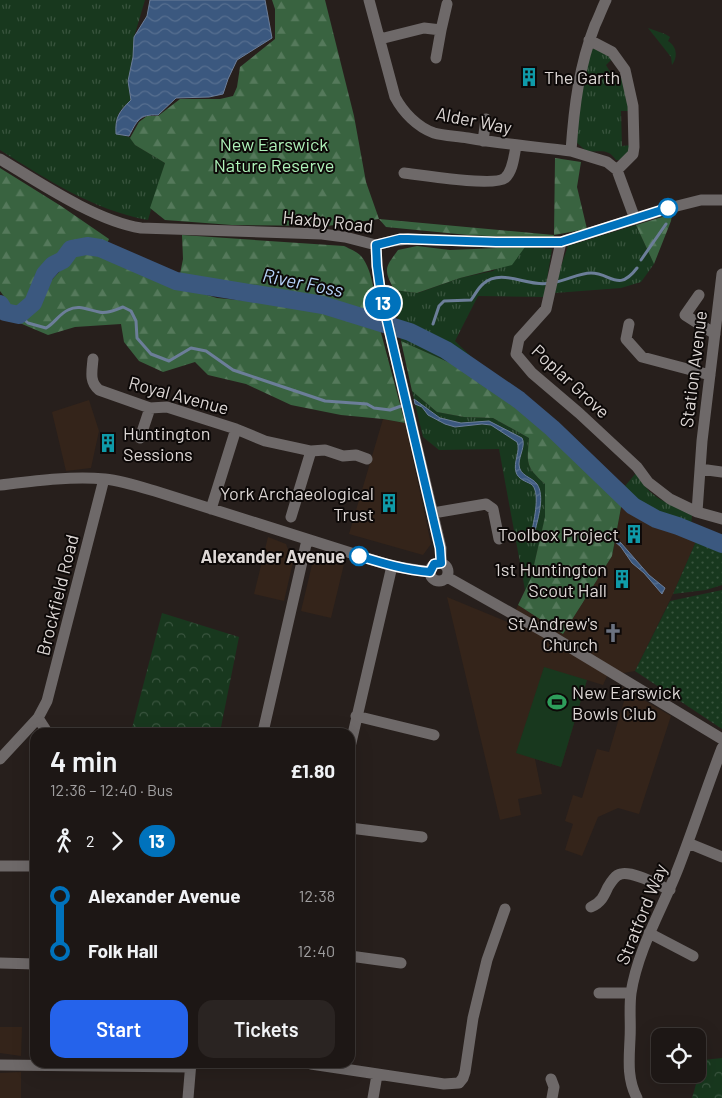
<!DOCTYPE html>
<html lang="en">
<head>
<meta charset="utf-8">
<style>
  :root { --surface:#1d1715; --page:#2a2422; --text:#f1f3f6; --muted:#a09fa0; --line:#3b3634; --accent:#2563eb }
  body { margin:0; font-family:Barlow,sans-serif; background:var(--page); color:var(--text); height:100vh; display:flex; flex-direction:column; font-size:19px; white-space:nowrap }
  * { box-sizing:border-box; margin:0 }
  p { font-size:16px; color:var(--muted) }
  .icon { flex:none; width:28px; height:28px; fill:none; stroke:currentColor; stroke-width:2; stroke-linecap:round; stroke-linejoin:round }
  .map { position:relative; flex:1; overflow:hidden }
  .drawer { position:absolute; left:30px; top:728px; width:325px; height:340px; display:flex; flex-direction:column; background:var(--surface); border-radius:15px; box-shadow:0 5px 20px #0002,0 0 0 1px var(--line) }
  .drawer>* { flex:none }
  .badge { padding:0 10px; border-radius:16px; font-size:18px; line-height:32px }
  .buttons { position:absolute; left:651px; top:1028px; display:grid; gap:10px }
  .buttons a { display:grid; place-items:center; width:55px; height:55px; border-radius:10px; background:var(--surface); box-shadow:0 5px 20px #0002,0 0 0 1px var(--line); font-size:25px }
  .map>.badge { position:absolute; translate:-50% -50%; box-shadow:0 0 0 2px #fff }
  .legs { display:flex; align-items:center; gap:8px; height:55px; padding:0 20px; font-size:16px }
  .legs p { margin-inline-start:auto }
  .overview { display:flex; align-items:center; justify-content:space-between; height:85px; padding:0 20px }
  h1 { font-size:28px; font-weight:600; line-height:38px }
  .action { display:flex; gap:10px; margin-top:auto; padding:10px 20px }
  .action a { flex:1; height:58px; border-radius:15px; background:var(--accent); color:#fff; font-size:20px; font-weight:600; line-height:58px; text-align:center }
  .action a+a { background:var(--page); color:var(--text) }
  ul { padding:0 20px; list-style:none }
  li { display:flex; align-items:center; gap:18px; height:55px; font-size:19px }
  li i { display:grid; place-items:center; width:8px; height:100%; margin:0 6px; background:currentColor }
  li i::after { content:''; width:12px; height:12px; margin:-6px; border:4px solid; border-radius:50%; background:var(--surface) }
  li p { margin-inline-start:auto }
  li:first-child i { background:linear-gradient(#0000 50%,currentColor 0) }
  li:last-child i { background:linear-gradient(currentColor 50%,#0000 0) }
  .map>svg:first-child { display:block }
  .commercial { fill:#34241a }
  .grass { fill:url(#grass-tufts) }
  .forest { fill:url(#forest-firs) }
  .park { fill:url(#park-crowns) }
  .garden { fill:url(#garden-dots) }
  .pitch { fill:#18381e }
  .water { fill:url(#water-waves); stroke:#6c7e99 }
  .lines { fill:none; stroke-linecap:round; stroke-linejoin:round }
  .stream { stroke:#6c7e99; stroke-width:3 }
  .river { stroke:#3b587f; stroke-width:18 }
  .minor { stroke:#6e6969; stroke-width:11 }
  .line-1-casing { stroke:#fff; stroke-width:11 }
  .line-1 { stroke:#0072bc; stroke-width:8 }
  .stop-1-dot { fill:#fff; stroke:#0072bc; stroke-width:2.5 }
  .labels { text-anchor:middle; dominant-baseline:central; stroke-width:4; stroke-linejoin:round; paint-order:stroke }
  .poi-label { font-size:18px; fill:#ddd7d5; stroke:#0d0908; text-anchor:end }
  .street-label { font-size:18px; fill:#ddd7d5; stroke:#0d0908 }
  .park-label { font-size:18px; fill:#aff3b9; stroke:#0d0908 }
  .stop-label { font-size:18px; font-weight:bold; fill:#ddd7d5; stroke:#0d0908; text-anchor:end }
  .water-label { font-size:19px; font-style:italic; fill:#b7d3fa; stroke:#0d0908 }
</style>
</head>
<body>
<div class="map">
<svg width="722" height="1098" viewBox="0 0 722 1098">
  <defs>
    <pattern id="grass-tufts" width="24" height="20" patternUnits="userSpaceOnUse" patternTransform="scale(1.25)"><rect width="24" height="20" fill="#18381e"/><path d="M3 7l-1-3M5 7V3M7 7l1-3M15 17l-1-3M17 17v-4M19 17l1-3" fill="none" stroke="#39543e"/></pattern>
    <pattern id="forest-firs" width="22" height="20" patternUnits="userSpaceOnUse" patternTransform="scale(1.25)"><rect width="22" height="20" fill="#396340"/><path d="M5 1l3.5 6h-7zM16 11l3.5 6h-7z" fill="#55795b"/></pattern>
    <pattern id="park-crowns" width="20" height="18" patternUnits="userSpaceOnUse" patternTransform="scale(1.25)"><rect width="20" height="18" fill="#18381e"/><path d="M2 6a3 3 0 1 1 6 0M12 15a3 3 0 1 1 6 0" fill="none" stroke="#39543e"/></pattern>
    <pattern id="garden-dots" width="8" height="8" patternUnits="userSpaceOnUse" patternTransform="scale(1.25)"><rect width="8" height="8" fill="#18381e"/><path d="M2 2h.1M6 6h.1" fill="none" stroke="#39543e" stroke-width="1.8" stroke-linecap="round"/></pattern>
    <pattern id="water-waves" width="16" height="10" patternUnits="userSpaceOnUse" patternTransform="scale(1.25)"><rect width="16" height="10" fill="#3b587f"/><path d="M0 5q4-4 8 0t8 0" fill="none" stroke="#576f90"/></pattern>
  </defs>
  <rect width="100%" height="100%" fill="#271f1c"/>
  <path class="commercial" d="M89,400L99,431L91,468L66,471L52,412Z
    M383,419L405,423L431,544L423,555L349,534Z
    M625,486L699,533L697,539L673,594L635,671L607,676L603,685L587,680L561,767L535,759L542,794L518,799L521,815L500,820L447,597L510,623L518,605L563,634L612,556Z
    M268,537L286,544L293,562L284,601L254,594Z
    M315,552L345,560L331,618L301,611Z
    M620,686L671,716L639,814L618,808L598,817L582,856L565,850L573,824L565,821L573,795L582,798L597,749L609,752L624,701Z
    M0,1027H22L21,1056L0,1053Z
    M21,1072V1098H0V1073Z"/>
  <path class="grass" d="M0,0H145L134,37L133,56L128,81L131,100C118,111 115,117 116,134L130,137L135,145L165,163L148,220C93,210 46,179 0,150Z
    M648,28L665,34L670,37L668,41C677,47 678,56 672,65L671,57Z
    M597,48L612,59L606,65L615,80L623,76L629,111H621L622,146L631,145L630,154L621,160H616C607,147 599,153 586,151L576,142L575,137L589,50Z
    M636,225L654,264L641,282L621,288L555,293L554,286L568,246Z
    M525,247L552,249L544,297L478,296L455,341L490,375L487,385L466,370L401,341L394,290L418,293L460,278L493,271Z
    M412,391L437,412L464,417L493,418L529,438C527,463 525,466 545,484V518L531,578L525,590L499,449L439,450L423,437Z
    M636,473C653,502 665,500 692,515L691,529L681,522L658,515L632,496L625,486Z"/>
  <path class="forest" d="M272,0H325L354,116L366,182L379,219L554,235L555,158L581,162L577,187L587,229L554,235L553,239L468,235L386,227L379,219L327,226L232,225L165,220L150,208L165,163L135,145L130,138L139,122L147,116H158L180,99H220L233,96L237,87L240,67L275,39V9Z
    M0,168L61,206L109,239L107,244L92,242L74,244L44,270L33,286L30,297L15,311L0,291Z
    M672,214L671,221L654,264L636,225Z
    M182,235L344,246C350,249 356,251 361,256C374,271 376,305 378,324L367,312L330,302L179,279L183,259Z
    M417,246L450,250L525,247L512,265L460,278L417,293L394,290C384,269 384,269 398,250Z
    M85,249L98,251L177,286L217,298L303,306L330,312L380,329L405,423L383,419L341,415L291,405L246,384L208,375L195,362L163,372L139,361L124,342L121,324L75,327L48,335L15,321L68,262L73,251Z
    M401,341L466,370L486,385L490,375L625,486L612,556L563,634L518,605L531,578L545,517V484C525,466 527,463 529,438L493,418L464,417L437,412L412,391Z"/>
  <path class="park" d="M162,613L239,637L220,732H131Z
    M722,1058V1098H692L703,1060Z"/>
  <path class="garden" d="M697,539L707,544L722,548V585L706,590L673,594Z
    M722,590V729L635,671L670,601Z"/>
  <path class="pitch" d="M544,667L587,680L561,767L516,753Z"/>
  <path class="water" d="M150,0H265L272,38L237,60L228,79L223,94L209,97L176,98L158,115C139,114 137,121 129,136L116,134C115,117 119,112 131,100L128,81L133,57L134,37L147,16Z
    M414,399L440,418L461,423L489,421L522,438C526,445 519,456 519,464C519,476 532,477 537,484C545,496 538,518 535,531L532,530C534,520 541,491 531,484C525,481 518,479 516,472C513,462 521,451 517,442L491,425L482,424L455,427L445,424L428,415L422,407L415,404Z
    M616,539L621,543L649,575L665,588L662,594L644,573L632,563L621,547L613,540Z"/>
  <g class="lines">
    <path class="stream" d="M641,260L666,224
      M556,282C568,280 579,273 591,273C611,273 618,293 637,268
      M19,315L28,323L46,328C55,323 59,314 68,310C79,304 88,310 99,312C107,314 115,310 123,307L131,311L136,321L137,338L151,354L169,361L191,348L206,351L233,370L325,401L367,404L374,408L390,410L404,405
      M433,324L439,306L444,301L471,300C475,295 478,288 483,284C502,267 528,288 550,283"/>
    <path class="river" d="M0,304L5,312L19,315L33,303L45,274L53,265L63,260L71,249L87,246L100,248L176,281L323,305L410,332L446,350L519,400L552,428L633,506L656,519L678,526L722,544"/>
    <path class="minor" d="M369,0L395,97C403,112 417,127 434,133C444,136 457,136 468,138C502,144 536,147 571,151
      M606,0C602,8 599,17 595,25C579,66 574,107 571,151L607,162L617,170L635,219
      M441,30L447,4
      M380,39L424,28L441,30L436,58
      M589,40L612,52L625,70L633,106L634,147L633,154L617,170
      M483,141L486,119
      M0,159C40,183 96,221 141,228L322,234L345,237L376,245L393,241L408,239L496,242H561L673,207L701,200H722
      M404,173C421,175 494,187 505,178C513,171 514,156 516,146
      M561,242L546,309L519,339L516,354L532,373L579,413L637,467L648,482L670,499L697,512L722,519
      M376,245L377,266L381,295L441,548V563
      M699,295L685,315L715,334
      M629,324L626,339L642,357L710,375
      M93,359C92,371 89,382 99,390L150,408L167,407L236,429L265,441L311,451L325,450L343,456L356,455L367,459
      M140,438L150,408
      M700,469L722,472
      M0,485C34,481 70,476 105,479C123,481 141,487 158,492L392,566L430,572
      M211,509L236,429
      M697,512L702,441L722,274
      M433,513L486,504L493,509L499,539
      M291,517L311,451
      M430 572a9 9 0 1 1 18 0a9 9 0 1 1-18 0Z
      M447,577L548,634L722,739
      M356,716L434,735
      M38,718L47,732
      M263,732L307,540
      M350,747L392,566
      M0,759L38,718L47,701L104,479
      M350,828L422,837
      M688,843L722,857
      M0,866H35
      M591,907C601,903 604,896 608,887C611,882 615,875 621,874C633,871 658,885 670,890
      M649,933L693,956
      M350,956L401,963
      M0,963L35,964
      M599,993H631
      M311,1064L444,1084L459,1083L463,1078L465,1072L473,1018L487,960L505,909
      M0,1065L190,1067
      M551,1079L554,1087L552,1098
      M188,1098L191,1062
      M373,1098L377,1075
      M637,1098C627,1079 629,1060 630,1039C631,1023 629,1008 631,993C638,948 663,908 679,866C694,827 707,787 722,748"/>
  </g>
  <g class="lines">
    <g class="line-1-casing">
      <path id="line-1" d="M359,556C382,563 405,570 430,572L434,564L441,563L440,548L381,295L377,266L376,245L400,239H408L496,242H561L668,208"/>
    </g>
    <use href="#line-1" class="line-1"/>
  </g>
  <defs>
    <g id="building-bare" transform="scale(1.5)"><path d="M-4-6H4V6H1V3H-1V6H-4ZM-2.5-4.3h1.7v1.8h-1.7ZM.8-4.3h1.7v1.8H.8ZM-2.5-1h1.7V.8h-1.7ZM.8-1h1.7V.8H.8Z" fill="#0f9aa8" stroke="#0d0908" stroke-width="2.5" paint-order="stroke"/></g>
    <g id="church-bare" transform="scale(1.5)"><path d="M-1.2-6h2.4v3.5h3.3v2.4h-3.3V6h-2.4V-.1h-3.3v-2.4h3.3Z" fill="#6b7280" stroke="#0d0908" stroke-width="2.5" paint-order="stroke"/></g>
    <g id="stadium-bare" transform="scale(1.5)"><path d="M0-5a6.5 5 0 1 0 0 10a6.5 5 0 1 0 0-10ZM-3.5-1.8h7v3.6h-7Z" fill="#2e9e5b" stroke="#0d0908" stroke-width="2.5" paint-order="stroke"/></g>
  </defs>
  <g fill-rule="evenodd">
    <use href="#building-bare" x="529" y="77"/>
    <use href="#building-bare" x="108" y="443"/>
    <use href="#building-bare" x="389" y="503"/>
    <use href="#building-bare" x="634" y="534"/>
    <use href="#building-bare" x="622" y="579"/>
    <use href="#church-bare" x="613" y="633"/>
    <use href="#stadium-bare" x="557" y="702"/>
  </g>
  <g class="stop-1-dot">
    <circle cx="668" cy="208" r="9"/>
    <circle cx="359" cy="556" r="9"/>
  </g>
  <g class="labels">
    <g class="poi-label">
      <text x="544" y="77" text-anchor="start">The Garth</text>
      <text x="123" y="433" text-anchor="start">Huntington<tspan x="123" dy="21">Sessions</tspan></text>
      <text x="374" y="493">York Archaeological<tspan x="374" dy="21">Trust</tspan></text>
      <text x="619" y="534">Toolbox Project</text>
      <text x="607" y="569">1st Huntington<tspan x="607" dy="21">Scout Hall</tspan></text>
      <text x="598" y="623">St Andrew's<tspan x="598" dy="21">Church</tspan></text>
      <text x="572" y="692" text-anchor="start">New Earswick<tspan x="572" dy="21">Bowls Club</tspan></text>
    </g>
    <g class="street-label">
      <text transform="translate(474 120) rotate(11)">Alder Way</text>
      <text transform="translate(328 221) rotate(6)">Haxby Road</text>
      <text transform="translate(693 369) rotate(-83)">Station Avenue</text>
      <text transform="translate(571 381) rotate(43)">Poplar Grove</text>
      <text transform="translate(179 395) rotate(15)">Royal Avenue</text>
      <text transform="translate(57 595) rotate(-76)">Brockfield Road</text>
      <text transform="translate(641 914) rotate(-68)">Stratford Way</text>
    </g>
    <g class="park-label">
      <text x="274" y="144">New Earswick<tspan x="274" dy="21">Nature Reserve</tspan></text>
    </g>
    <g class="stop-label">
      <text x="345" y="556">Alexander Avenue</text>
    </g>
    <g class="water-label">
      <text transform="translate(303 282) rotate(11)">River Foss</text>
    </g>
  </g>
</svg>
<div class="buttons">
<a><svg class="icon" aria-label="locate" viewBox="0 0 24 24"><circle cx="12" cy="12" r="6"/><path d="M12 2v4M12 18v4M2 12h4M18 12h4"/></svg></a>
</div>
<b class="badge" style="left:383px;top:303px;background:#0072bc;color:#fff">13</b>
<section class="drawer">
<div class="overview"><div><h1>4 min</h1><p>12:36 – 12:40 · Bus</p></div><b>£1.80</b></div>
<div class="legs"><svg class="icon" aria-label="walk" viewBox="0 0 24 24"><circle cx="13" cy="4" r="2"/><path d="M13 8l-2 6 4 7M11 14l-3 7M7 12l3-4h3l4 4"/></svg>2<svg class="icon" aria-label="forward" viewBox="0 0 24 24"><path d="M9 5l7 7-7 7"/></svg><b class="badge" style="background:#0072bc;color:#fff">13</b></div>
<ul>
<li><i style="color:#0072bc"></i><b>Alexander Avenue</b><p>12:38</p></li>
<li><i style="color:#0072bc"></i><b>Folk Hall</b><p>12:40</p></li>
</ul>
<div class="action"><a>Start</a><a>Tickets</a></div>
</section>
</div>
</body>
</html>
